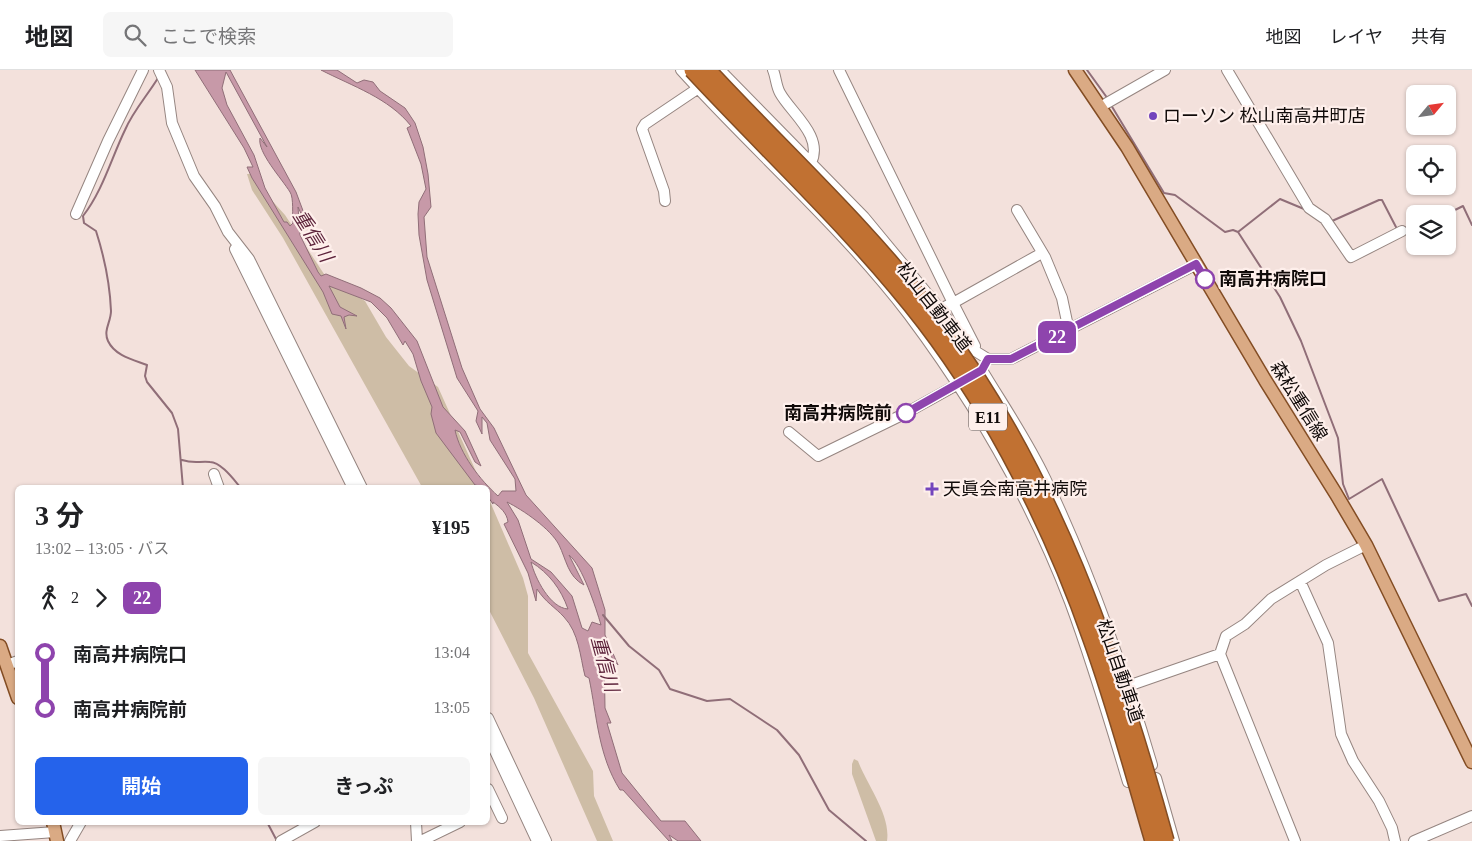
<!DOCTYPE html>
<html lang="ja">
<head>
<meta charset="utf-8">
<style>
  :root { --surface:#fff; --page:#f6f6f6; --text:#202124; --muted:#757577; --line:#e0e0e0; --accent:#2563eb }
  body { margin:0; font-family:"Times New Roman","Noto Sans JP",serif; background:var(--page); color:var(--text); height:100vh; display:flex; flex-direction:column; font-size:19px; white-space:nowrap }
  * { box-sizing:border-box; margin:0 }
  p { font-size:16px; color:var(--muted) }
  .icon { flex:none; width:28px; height:28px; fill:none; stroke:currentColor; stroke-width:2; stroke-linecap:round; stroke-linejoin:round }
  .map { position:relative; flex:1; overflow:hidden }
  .side { position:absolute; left:15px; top:415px; width:475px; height:340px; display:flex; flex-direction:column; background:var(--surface); border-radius:8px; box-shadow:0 1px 4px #0004 }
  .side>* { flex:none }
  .badge { padding:0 10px; border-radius:8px; font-size:18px; line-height:32px }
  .needle { width:32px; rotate:61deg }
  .controls { position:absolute; left:1406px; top:15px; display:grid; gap:10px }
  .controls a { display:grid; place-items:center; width:50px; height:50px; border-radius:8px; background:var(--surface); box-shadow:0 1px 4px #0004; font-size:25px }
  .map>.badge { position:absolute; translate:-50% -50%; box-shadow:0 0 0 2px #fff }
  .legs { display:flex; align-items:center; gap:8px; height:55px; padding:0 20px; font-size:16px }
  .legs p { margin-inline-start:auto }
  .overview { display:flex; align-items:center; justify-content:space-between; height:85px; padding:0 20px }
  h1 { font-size:28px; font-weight:700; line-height:38px }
  .primary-button { display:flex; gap:10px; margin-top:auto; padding:10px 20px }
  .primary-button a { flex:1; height:58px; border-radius:8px; background:var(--accent); color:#fff; font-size:20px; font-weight:700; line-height:58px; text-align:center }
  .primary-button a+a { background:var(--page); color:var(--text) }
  ul { padding:0 20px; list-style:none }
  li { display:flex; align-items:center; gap:18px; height:55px; font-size:19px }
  li i { display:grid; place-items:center; width:8px; height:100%; margin:0 6px; background:currentColor }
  li i::after { content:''; width:12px; height:12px; margin:-6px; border:4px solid; border-radius:50%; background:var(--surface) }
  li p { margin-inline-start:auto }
  li:first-child i { background:linear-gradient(#0000 50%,currentColor 0) }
  li:last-child i { background:linear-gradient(currentColor 50%,#0000 0) }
  header { display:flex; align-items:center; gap:30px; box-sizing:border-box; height:70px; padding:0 25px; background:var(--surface); border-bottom:1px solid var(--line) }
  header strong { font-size:24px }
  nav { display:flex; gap:28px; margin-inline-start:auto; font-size:18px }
  .search { width:350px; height:45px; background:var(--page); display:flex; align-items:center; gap:12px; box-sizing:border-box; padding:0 18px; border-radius:8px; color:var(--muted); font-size:19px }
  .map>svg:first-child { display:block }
  .green { fill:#cebda6 }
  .water { fill:#c799a8; stroke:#906e78; fill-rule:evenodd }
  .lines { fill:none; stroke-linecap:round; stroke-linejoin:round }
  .stream { stroke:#906e78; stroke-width:2 }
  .minor-casing { stroke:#958580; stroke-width:12 }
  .major-casing { stroke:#834d24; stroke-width:15 }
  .minor { stroke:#fff; stroke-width:10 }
  .major { stroke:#daaa84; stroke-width:12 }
  .highway-bridge-casing { stroke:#834d24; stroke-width:18; stroke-linecap:butt }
  .highway-bridge { stroke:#c17132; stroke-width:15 }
  .line-1-casing { stroke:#fff; stroke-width:11 }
  .line-1 { stroke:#8e44ad; stroke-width:8 }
  .poi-dot { fill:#7345bd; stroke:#feefeb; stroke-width:2 }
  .stop-1-dot { fill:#fff; stroke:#8e44ad; stroke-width:2.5 }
  .labels { text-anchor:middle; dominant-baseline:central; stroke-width:4.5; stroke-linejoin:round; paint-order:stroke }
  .shield { fill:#feefeb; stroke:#574f4d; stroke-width:1 }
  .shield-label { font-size:16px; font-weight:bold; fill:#100a09 }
  .poi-label { font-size:18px; fill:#100a09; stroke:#feefeb; text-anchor:start }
  .stop-label { font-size:18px; font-weight:bold; fill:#100a09; stroke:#feefeb; text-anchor:start }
  .street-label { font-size:18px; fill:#100a09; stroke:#feefeb }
  .water-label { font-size:19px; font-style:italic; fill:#5e243c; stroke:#feefeb }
</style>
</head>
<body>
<header>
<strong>地図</strong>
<div class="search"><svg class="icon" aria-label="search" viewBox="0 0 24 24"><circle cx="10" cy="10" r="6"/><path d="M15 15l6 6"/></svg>ここで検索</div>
<nav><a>地図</a><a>レイヤ</a><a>共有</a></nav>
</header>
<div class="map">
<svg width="1472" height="771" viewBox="0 0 1472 771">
  <rect width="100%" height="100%" fill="#f3e1dc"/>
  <path class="green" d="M247,104H253L257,114L285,145L326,207L365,231L386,267L409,296L438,317L483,417H422L283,168L252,120Z
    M488,427L523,508L528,526V583L593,701L594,726L613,771H597L534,628L488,538Z
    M854,689L858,691C867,715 891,745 887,771H876L852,704V694Z"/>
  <path class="water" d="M195,0H230L296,122L317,178L298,137L300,165L318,202L321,206L326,204L361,218L380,228L391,238L417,271L443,337L465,361L481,396L475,392L460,362L455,360C460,384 480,410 498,426L502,421H516L515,409L490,370L487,353L482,347V364L476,351L478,341L457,308L427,210L419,165L418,144L419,132L426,119L421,94L407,58L411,56C389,28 352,16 321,0H337L357,13L364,10L373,12L380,21L405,38L415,53L423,77L428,104L431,137L424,147L427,187L462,298L480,339L494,358L526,425L592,498L605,540V565L618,595L604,578L605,638L611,653H607L622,703L661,751H685L701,771H678L669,765L672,771H669L623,720H620C598,685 597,646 589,608L585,606C580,586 579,563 564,547C555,537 546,533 537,519L536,531L528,503L504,454L508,452C507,443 500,437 493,432V434L488,427V418L475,415L436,363L431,344L432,337L421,311L413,284L405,271L403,275L387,248L371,232L329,216L340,237L357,246L349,245L344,247L346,259L341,246L332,244L323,222L252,108L247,97H253L244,78ZM226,2L267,77L260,68C257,82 282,109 290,122C294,128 292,145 293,153L290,156L287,152H284L265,118L254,85L227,35L222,18ZM507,432C523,440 551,459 559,475C566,489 568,507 584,515L569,485C582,495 596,538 601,555L592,552L588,561L582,558L572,526L551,502L531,489L518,450ZM531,492C549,503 561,519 568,539C550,538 535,508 531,492Z"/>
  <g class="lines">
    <path class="stream" d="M1087,0L1108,29
      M158,8C147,26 133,41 125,60C111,89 103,120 83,146L84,153L96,161C104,186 110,216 111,241C111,252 103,260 108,271C115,286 134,290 147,295L145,306L147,312L172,343L178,359L183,418
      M1111,35L1164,123L1175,125L1225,162L1233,160L1238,162L1280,227L1301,271L1338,368L1343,414L1349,429L1382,409L1439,531L1466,524L1472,536
      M1447,144L1463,136L1472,155
      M1332,151L1379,130H1382L1397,159
      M1238,162L1280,129L1304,139
      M1405,162L1415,158
      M182,390C194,394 199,391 210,392C221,392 234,410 241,418
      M603,545L629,576L659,600L670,619L707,631L730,629L777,660L799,685L829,740L866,771
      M267,752L277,771"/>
    <g class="minor-casing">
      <path id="minor" d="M159,0L167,17L172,53L194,106L215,136L228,162L249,189L362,418
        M681,0C755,82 841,156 909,245C974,332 1031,430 1070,532C1092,591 1110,652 1128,712
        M720,0L864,147L940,239L967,276L988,289H1011L1197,194
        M773,0C776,7 776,16 780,23C791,43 824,66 811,93
        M839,0L953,233L940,239
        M1227,0L1309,138L1325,149L1351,187L1402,161
        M1100,37L1165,0
        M665,131L664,121L642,59L645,54L697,19
        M1017,140L1045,187L1062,228L1069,261
        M76,144L108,71L143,0
        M235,179L353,418
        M974,281L975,276L953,233L1042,183
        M982,300C1003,335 1027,370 1045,408C1089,500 1123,596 1152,695
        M789,362L818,386L906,343L962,312
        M214,404L219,418
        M1300,511L1328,573L1341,664L1353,691L1379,731L1392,758L1395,771
        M7,595L18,591
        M1128,616L1220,584
        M488,648L546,771
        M488,666L537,771
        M1156,708L1174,771
        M488,719L502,748
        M416,752L417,771
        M0,766L55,762
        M70,771L81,752
        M281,771L315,752
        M421,771L460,752
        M1295,771L1220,584L1226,566L1245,554L1271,529L1326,495L1366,475
        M1414,771L1472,746"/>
    </g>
    <g class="major-casing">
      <path id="major" d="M1075,0L1127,77L1265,310L1336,424L1366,475L1472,692
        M0,576L18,628
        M53,752L57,771"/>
    </g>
    <use href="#minor" class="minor"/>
    <use href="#major" class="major"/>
    <g class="highway-bridge-casing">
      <path id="highway-bridge" d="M692,0C770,84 855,162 925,253C996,346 1053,460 1091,569C1115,635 1133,703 1153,771
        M708,0C784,82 867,157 934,246C1052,401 1115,586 1166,771"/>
    </g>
    <use href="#highway-bridge" class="highway-bridge"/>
  </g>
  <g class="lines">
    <g class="line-1-casing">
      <path id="line-1" d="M906,343L982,300L988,289H1011L1196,194L1205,209"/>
    </g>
    <use href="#line-1" class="line-1"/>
  </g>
  <g class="poi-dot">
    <circle cx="1153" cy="46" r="5"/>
    <path d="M929.5 411.5h5v5h5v5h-5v5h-5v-5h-5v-5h5z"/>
  </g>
  <g class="stop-1-dot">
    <circle cx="1205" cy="209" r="9"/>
    <circle cx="906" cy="343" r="9"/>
  </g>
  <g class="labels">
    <rect class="shield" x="969" y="333.5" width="38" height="27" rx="4"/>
    <g class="shield-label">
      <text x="988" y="347">E11</text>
    </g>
    <g class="poi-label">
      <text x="1163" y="46">ローソン 松山南高井町店</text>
      <text x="943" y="419">天眞会南高井病院</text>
    </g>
    <g class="stop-label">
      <text x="1219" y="209">南高井病院口</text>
      <text x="892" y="343" text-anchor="end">南高井病院前</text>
    </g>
    <g class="street-label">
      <text transform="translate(934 237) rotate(52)">松山自動車道</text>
      <text transform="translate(1299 331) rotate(58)">森松重信線</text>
      <text transform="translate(1120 601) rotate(71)">松山自動車道</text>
    </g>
    <g class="water-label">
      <text transform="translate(313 166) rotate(58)">重信川</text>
      <text transform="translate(605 594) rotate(75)">重信川</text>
    </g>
  </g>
</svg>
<div class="controls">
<a><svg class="needle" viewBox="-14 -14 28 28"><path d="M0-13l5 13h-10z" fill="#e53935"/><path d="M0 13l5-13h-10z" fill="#757577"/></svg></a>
<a><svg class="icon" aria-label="locate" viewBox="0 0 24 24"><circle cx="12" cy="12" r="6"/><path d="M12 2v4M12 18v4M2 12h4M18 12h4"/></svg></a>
<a><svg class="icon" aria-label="layers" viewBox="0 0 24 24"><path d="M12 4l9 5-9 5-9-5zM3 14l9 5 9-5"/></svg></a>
</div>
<b class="badge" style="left:1057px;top:267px;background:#8e44ad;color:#fff">22</b>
<section class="side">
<div class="overview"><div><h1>3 分</h1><p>13:02 – 13:05 · バス</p></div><b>¥195</b></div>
<div class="legs"><svg class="icon" aria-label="walk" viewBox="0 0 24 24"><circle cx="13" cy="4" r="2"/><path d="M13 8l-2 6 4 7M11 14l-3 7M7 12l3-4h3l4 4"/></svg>2<svg class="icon" aria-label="forward" viewBox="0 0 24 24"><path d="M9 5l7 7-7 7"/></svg><b class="badge" style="background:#8e44ad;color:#fff">22</b></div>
<ul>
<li><i style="color:#8e44ad"></i><b>南高井病院口</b><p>13:04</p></li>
<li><i style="color:#8e44ad"></i><b>南高井病院前</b><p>13:05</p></li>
</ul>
<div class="primary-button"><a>開始</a><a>きっぷ</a></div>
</section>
</div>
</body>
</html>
